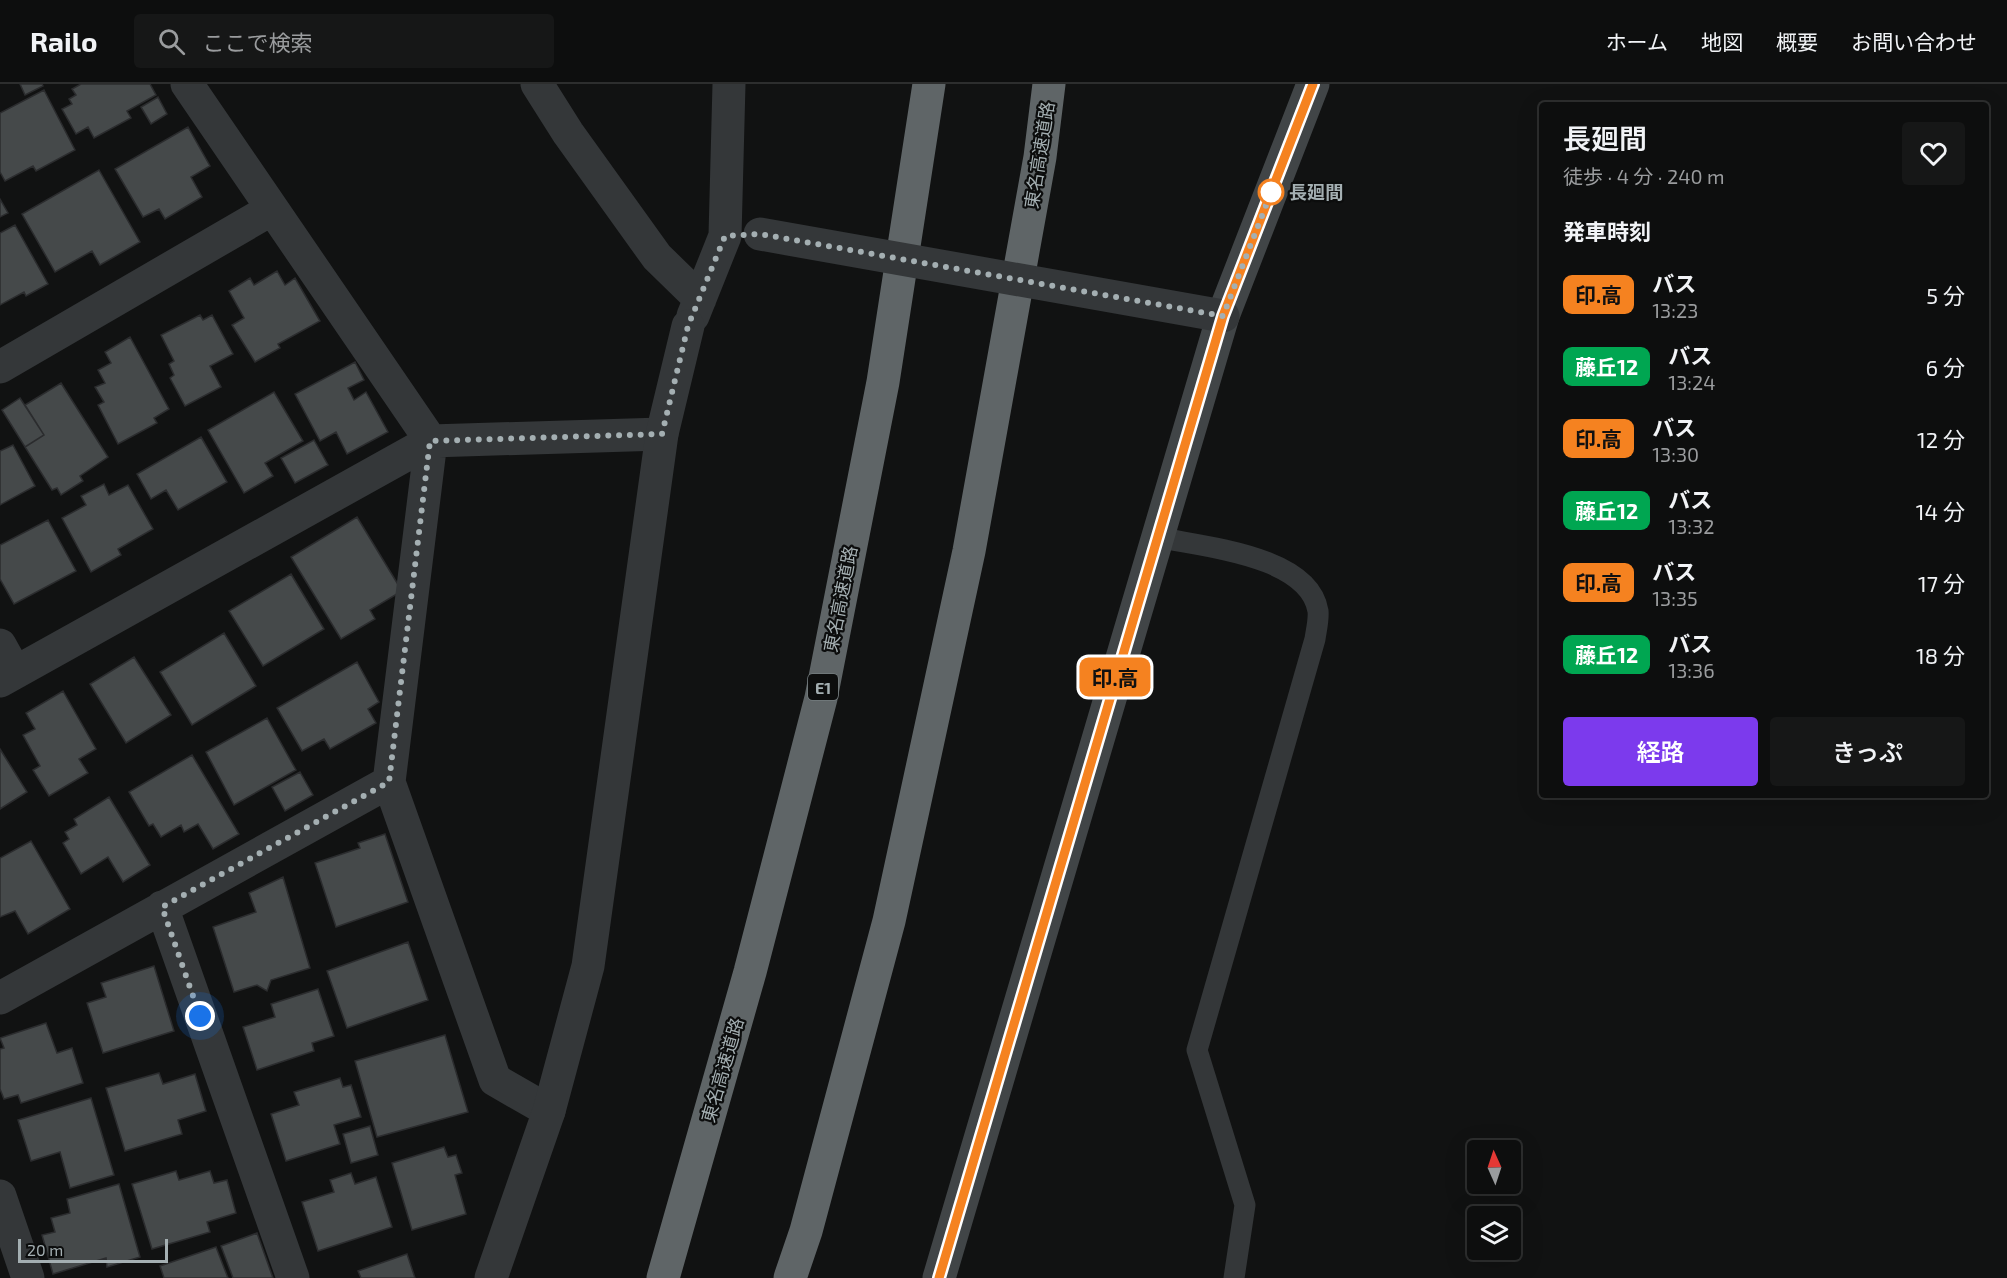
<!DOCTYPE html>
<html lang="ja">
<head>
<meta charset="utf-8">
<style>
  :root { --surface:#0d0e0e; --page:#161717; --text:#f1f3f6; --muted:#9a9c9e; --line:#2d2e2e; --accent:#7c3aed }
  body { margin:0; font-family:"Exo 2","Noto Sans JP",sans-serif; background:var(--page); color:var(--text); height:100vh; display:flex; flex-direction:column; font-size:22px; white-space:nowrap }
  * { box-sizing:border-box; margin:0 }
  p { font-size:20px; color:var(--muted) }
  .icon { flex:none; width:33px; height:33px; fill:none; stroke:currentColor; stroke-width:2; stroke-linecap:round; stroke-linejoin:round }
  .map { position:relative; flex:1; overflow:hidden }
  .side { position:absolute; left:1539px; top:18px; width:450px; height:696px; display:flex; flex-direction:column; background:var(--surface); border-radius:6px; box-shadow:0 6px 24px #0002,0 0 0 2px var(--line) }
  .side>* { flex:none }
  .badge { padding:0 12px; border-radius:9px; font-size:21px; line-height:39px }
  .needle { width:39px; rotate:357deg }
  .fabs { position:absolute; left:1467px; top:1056px; display:grid; gap:12px }
  .fabs a { display:grid; place-items:center; width:54px; height:54px; border-radius:6px; background:var(--surface); box-shadow:0 6px 24px #0002,0 0 0 2px var(--line); font-size:30px }
  .scale { position:absolute; left:18px; bottom:15px; width:150px; box-sizing:border-box; padding-left:6px; border:3px solid #a4afb2; border-top:0; font-size:16px; line-height:21px; white-space:nowrap; color:#a4afb2; -webkit-text-stroke:4px #0c0d0d; paint-order:stroke }
  .you { position:absolute; width:30px; height:30px; margin:-15px; border:4px solid #fff; border-radius:50%; background:#1a73e8; box-shadow:0 0 0 9px #1a73e833 }
  .map>.badge { position:absolute; translate:-50% -50%; box-shadow:0 0 0 3px #fff }
  h2 { padding:0 24px; font-size:22px; line-height:54px }
  .round { display:grid; place-items:center; flex:none; width:63px; height:63px; border-radius:6px; background:var(--page) }
  .overview { display:flex; align-items:center; justify-content:space-between; height:102px; padding:0 24px }
  h1 { font-size:28px; font-weight:600; line-height:45px }
  .button { display:flex; gap:12px; margin-top:auto; padding:12px 24px }
  .button a { flex:1; height:69px; border-radius:6px; background:var(--accent); color:#fff; font-size:24px; font-weight:600; line-height:69px; text-align:center }
  .button a+a { background:var(--page); color:var(--text) }
  ul { padding:0; list-style:none }
  li { display:flex; align-items:center; gap:18px; height:72px; padding:0 24px }
  li div { flex:1 }
  li b { display:block; font-size:22px }
  li em { font-style:normal }
  li .badge { min-width:66px; font-weight:700; text-align:center }
  header { display:flex; align-items:center; gap:36px; box-sizing:border-box; height:84px; padding:0 30px; background:var(--surface); border-bottom:2px solid var(--line) }
  header strong { font-size:28px }
  nav { display:flex; gap:33px; margin-inline-start:auto; font-size:21px }
  .search { width:420px; height:54px; background:var(--page); display:flex; align-items:center; gap:15px; box-sizing:border-box; padding:0 21px; border-radius:6px; color:var(--muted); font-size:22px }
  .map>svg:first-child { display:block }
  .building { fill:#45494a; stroke:#2b2c2e; stroke-width:1.5 }
  .lines { fill:none; stroke-linecap:round; stroke-linejoin:round }
  .service { stroke:#343739; stroke-width:21 }
  .minor { stroke:#343739; stroke-width:33 }
  .tertiary { stroke:#343739; stroke-width:33 }
  .secondary { stroke:#414547; stroke-width:33 }
  .motorway { stroke:#5f6567; stroke-width:33 }
  .minor-bridge { stroke:#343739; stroke-width:33 }
  .line-casing { stroke:#fff; stroke-width:14 }
  .line { stroke:#f58220; stroke-width:9 }
  .walk { stroke:#a4afb2; stroke-width:6; stroke-dasharray:0 10.8 }
  .stop-dot { fill:#fff; stroke:#f58220; stroke-width:3 }
  .labels { text-anchor:middle; dominant-baseline:central; stroke-width:4.5; stroke-linejoin:round; paint-order:stroke }
  .shield { fill:#0c0d0d; stroke:#767e80; stroke-width:1.5 }
  .shield-label { font-size:16px; font-weight:bold; fill:#a4afb2 }
  .street-label { font-size:18px; fill:#a4afb2; stroke:#0c0d0d }
  .stop-label { font-size:18px; font-weight:bold; fill:#a4afb2; stroke:#0c0d0d; text-anchor:start }
</style>
</head>
<body>
<header>
<strong>Railo</strong>
<div class="search"><svg class="icon" aria-label="search" viewBox="0 0 24 24"><circle cx="10" cy="10" r="6"/><path d="M15 15l6 6"/></svg>ここで検索</div>
<nav><a>ホーム</a><a>地図</a><a>概要</a><a>お問い合わせ</a></nav>
</header>
<div class="map">
<svg width="2007" height="1194" viewBox="0 0 2007 1194">
  <rect width="100%" height="100%" fill="#111212"/>
  <path class="building" d="M20,0H42L43,2L25,11Z
    M81,0H150L156,11L127,27L131,34L94,54L88,43L76,50L62,25L72,20L69,15L76,11L72,5Z
    M44,6L75,66L36,87L33,82L5,97L0,88V29Z
    M158,13L167,30L151,40L141,23Z
    M188,43L210,82L191,93L202,113L165,135L159,125L143,133L115,85Z
    M99,86L140,158L100,181L92,167L55,188L22,130Z
    M0,115L8,129L0,133Z
    M15,141L48,200L26,212L24,208L0,221V149Z
    M277,187L285,201L295,194L320,237L278,260L280,264L255,278L232,241L244,234L229,207L250,194L254,201Z
    M200,231L203,236L212,231L233,270L210,282L221,303L185,322L170,294L174,291L169,280L174,277L161,251Z
    M130,253L169,325L154,334L157,339L118,360L98,321L104,318L95,303L105,299L98,286L111,279L105,268Z
    M355,278L364,296L348,304L354,316L366,308L388,348L347,370L336,348L320,357L295,310Z
    M61,299L108,373L80,392L83,397L61,411L57,404L52,406L25,363L44,351L25,321Z
    M274,308L303,357L265,379L273,392L244,409L208,346Z
    M20,314L44,351L25,363L2,326Z
    M201,353L227,398L178,426L166,406L151,415L137,390Z
    M314,356L328,381L295,399L281,374Z
    M13,361L35,402L0,421V367Z
    M104,400L109,411L128,401L153,445L118,465L121,471L91,488L62,434L86,421L81,412Z
    M357,433L402,507L370,526L375,535L341,555L291,473Z
    M48,436L76,487L14,520L0,495V461Z
    M291,490L324,545L263,582L229,527Z
    M224,549L256,602L192,641L160,588Z
    M134,573L171,631L126,659L90,600Z
    M357,578L379,618L368,625L376,639L330,665L324,655L302,667L277,624Z
    M63,607L96,665L79,675L88,689L49,712L33,686L40,682L23,651L35,645L26,629Z
    M267,634L296,686L234,721L206,668Z
    M0,665L27,708L0,725Z
    M192,671L239,750L213,765L198,740L184,748L181,741L161,753L153,740L149,742L129,708Z
    M300,688L313,711L285,727L272,703Z
    M109,713L150,781L123,798L108,773L81,790L63,759L69,755L65,748L77,741L74,735Z
    M385,750L408,818L336,843L315,779L360,764L358,759Z
    M31,757L70,825L28,850L15,827L0,833V774Z
    M283,793L310,884L271,896L267,907L257,901L234,908L213,843L256,828L249,809Z
    M408,858L428,916L347,944L327,887Z
    M154,882L174,947L103,969L87,919L106,913L101,899Z
    M318,905L334,952L312,959L314,967L257,986L243,943L275,933L271,920Z
    M46,939L57,969L72,964L83,999L21,1019L18,1011L4,1015L0,1005V965L4,964L0,954Z
    M445,951L468,1028L377,1053L355,977Z
    M159,989L163,1000L195,990L206,1027L178,1036L182,1050L125,1067L106,1004Z
    M340,994L343,1003L351,1001L361,1033L334,1041L340,1060L286,1077L271,1030L299,1021L294,1008Z
    M91,1014L114,1091L70,1104L60,1068L31,1077L18,1036Z
    M370,1042L378,1071L351,1079L343,1050Z
    M444,1063L448,1073L456,1071L462,1089L455,1091L466,1130L412,1146L392,1079Z
    M176,1087L179,1096L210,1087L214,1099L227,1096L236,1129L207,1138L210,1148L152,1165L132,1100Z
    M351,1089L355,1100L376,1093L392,1143L318,1167L302,1118L334,1108L330,1096Z
    M119,1100L140,1173L107,1183L106,1174L53,1190L42,1151L55,1148L51,1134L70,1129L67,1115Z
    M257,1149L273,1194H233L221,1162Z
    M216,1163L228,1194H164L160,1182Z
    M407,1170L415,1194H361L358,1187Z"/>
  <g class="lines">
    <path class="service" d="M1157,453C1202,463 1309,471 1318,527C1319,536 1316,547 1315,555L1197,966L1245,1121L1234,1194"/>
    <path class="minor" d="M187,0L431,357L389,698L495,996L549,1027
      M537,0L568,49L657,173L700,215
      M693,232L725,152L729,0
      M0,283L272,125
      M0,561L15,588
      M0,597L431,357L662,350
      M162,823L293,1194
      M0,914L389,698
      M0,1112L28,1194"/>
    <path class="tertiary" d="M491,1194L549,1027L588,882L662,350L688,242"/>
    <path class="secondary" d="M939,1194L1223,232L1313,0"/>
    <path class="motorway" d="M663,1194L750,888L821,614L883,298L929,0
      M790,1194L806,1147L889,837L969,467L1040,73L1049,0"/>
    <path class="minor-bridge" d="M760,150L1223,232"/>
  </g>
  <g class="lines">
    <g class="line-casing">
      <path id="line" d="M939,1194L1223,232L1313,0"/>
    </g>
    <use href="#line" class="line"/>
    <path class="walk" d="M200,932L162,823L389,698L430,357L662,350L688,242L725,152L760,150L1223,232L1272,106L1271,108"/>
  </g>
  <circle class="stop-dot" cx="1271" cy="108" r="12"/>
  <g class="labels">
    <rect class="shield" x="808" y="590" width="30" height="26" rx="4.5"/>
    <g class="shield-label">
      <text x="823" y="603">E1</text>
    </g>
    <g class="street-label">
      <text transform="translate(1039 71) rotate(-81)">東名高速道路</text>
      <text transform="translate(840 515) rotate(-79)">東名高速道路</text>
      <text transform="translate(722 986) rotate(-74)">東名高速道路</text>
    </g>
    <g class="stop-label">
      <text x="1289" y="108">長廻間</text>
    </g>
  </g>
</svg>
<div class="fabs">
<a><svg class="needle" viewBox="-14 -14 28 28"><path d="M0-13l5 13h-10z" fill="#e53935"/><path d="M0 13l5-13h-10z" fill="#9a9c9e"/></svg></a>
<a><svg class="icon" aria-label="layers" viewBox="0 0 24 24"><path d="M12 4l9 5-9 5-9-5zM3 14l9 5 9-5"/></svg></a>
</div>
<div class="scale">20 m</div>
<div class="you" style="left:200px;top:932px"></div>
<b class="badge" style="left:1115px;top:593px;background:#f58220;color:#111">印.高</b>
<section class="side">
<div class="overview"><div><h1>長廻間</h1><p>徒歩 · 4 分 · 240 m</p></div><a class="round"><svg class="icon" aria-label="heart" viewBox="0 0 24 24"><path d="M12 20l-8-8c-3-5 5-10 8-4 3-6 11-1 8 4z"/></svg></a></div>
<h2>発車時刻</h2>
<ul>
<li><span class="badge" style="background:#f58220;color:#111">印.高</span><div><b>バス</b><p>13:23</p></div><em>5 分</em></li>
<li><span class="badge" style="background:#00a651;color:#fff">藤丘12</span><div><b>バス</b><p>13:24</p></div><em>6 分</em></li>
<li><span class="badge" style="background:#f58220;color:#111">印.高</span><div><b>バス</b><p>13:30</p></div><em>12 分</em></li>
<li><span class="badge" style="background:#00a651;color:#fff">藤丘12</span><div><b>バス</b><p>13:32</p></div><em>14 分</em></li>
<li><span class="badge" style="background:#f58220;color:#111">印.高</span><div><b>バス</b><p>13:35</p></div><em>17 分</em></li>
<li><span class="badge" style="background:#00a651;color:#fff">藤丘12</span><div><b>バス</b><p>13:36</p></div><em>18 分</em></li>
</ul>
<div class="button"><a>経路</a><a>きっぷ</a></div>
</section>
</div>
</body>
</html>
